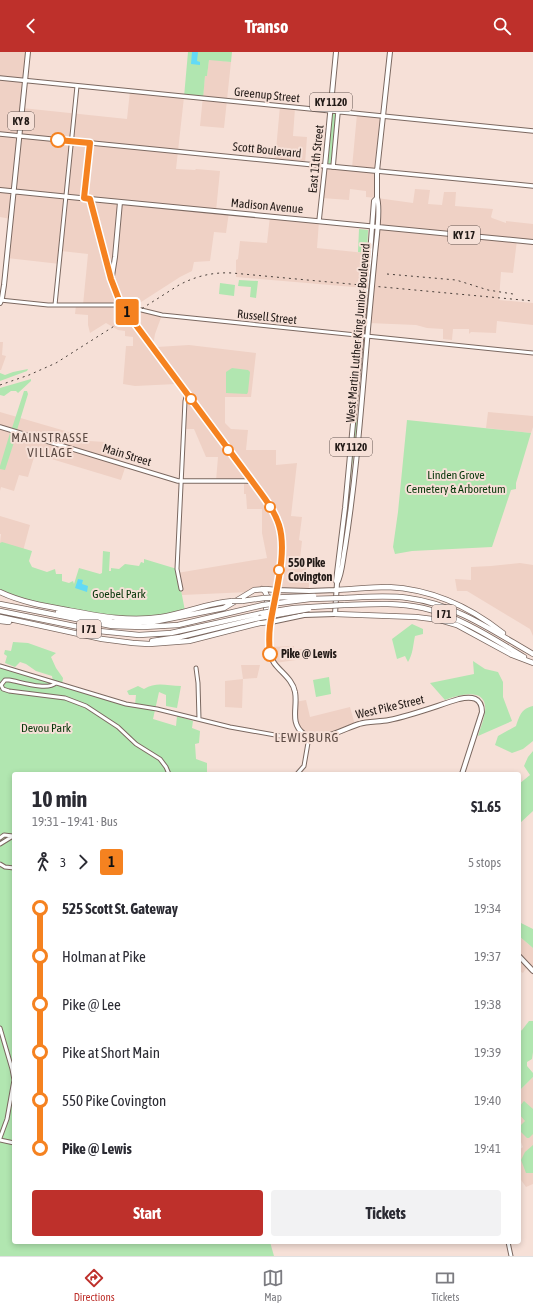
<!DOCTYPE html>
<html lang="en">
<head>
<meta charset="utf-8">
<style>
  :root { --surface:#fff; --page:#f2f2f3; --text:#2b2b33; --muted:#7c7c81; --line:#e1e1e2; --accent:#be302b }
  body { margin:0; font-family:"Asap Condensed",sans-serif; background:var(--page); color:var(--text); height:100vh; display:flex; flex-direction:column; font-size:15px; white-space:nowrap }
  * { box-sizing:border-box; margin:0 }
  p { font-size:13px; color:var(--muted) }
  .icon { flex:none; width:22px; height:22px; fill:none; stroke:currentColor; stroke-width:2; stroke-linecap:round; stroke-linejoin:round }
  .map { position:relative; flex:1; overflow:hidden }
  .drawer { position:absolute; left:12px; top:720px; width:509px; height:472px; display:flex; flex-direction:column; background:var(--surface); border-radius:4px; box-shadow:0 2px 6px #0003 }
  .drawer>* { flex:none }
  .badge { padding:0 8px; border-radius:3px; font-size:14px; line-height:26px }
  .map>.badge { position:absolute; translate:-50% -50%; box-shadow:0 0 0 2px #fff }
  .legs { display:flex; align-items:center; gap:6px; height:44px; padding:0 20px; font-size:13px }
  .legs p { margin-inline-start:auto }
  .head { display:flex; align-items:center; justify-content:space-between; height:68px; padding:0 20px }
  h1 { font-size:22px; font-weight:700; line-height:30px }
  .primary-button { display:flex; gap:8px; margin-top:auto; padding:8px 20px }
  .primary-button a { flex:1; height:46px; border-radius:4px; background:var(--accent); color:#fff; font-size:16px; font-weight:700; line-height:46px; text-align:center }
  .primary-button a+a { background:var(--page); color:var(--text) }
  ul { padding:0 20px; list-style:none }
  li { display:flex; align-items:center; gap:14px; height:48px; font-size:15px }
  li i { display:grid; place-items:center; width:6px; height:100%; margin:0 5px; background:currentColor }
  li i::after { content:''; width:10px; height:10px; margin:-5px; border:3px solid; border-radius:50%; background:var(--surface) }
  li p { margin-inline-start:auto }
  li:first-child i { background:linear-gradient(#0000 50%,currentColor 0) }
  li:last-child i { background:linear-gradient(currentColor 50%,#0000 0) }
  header { display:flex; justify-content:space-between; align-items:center; height:52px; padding:0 20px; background:var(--accent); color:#fff; font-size:18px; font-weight:700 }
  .dock { display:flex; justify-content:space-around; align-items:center; height:56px; border-top:1px solid var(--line); background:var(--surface); font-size:11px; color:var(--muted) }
  .dock a { display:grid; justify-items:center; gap:2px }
  .dock .selected { color:var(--accent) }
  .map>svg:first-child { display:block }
  .built { fill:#efd1c5 }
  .green { fill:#b1e6b0 }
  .water { fill:#63daf6 }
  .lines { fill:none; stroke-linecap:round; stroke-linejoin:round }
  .tertiary-casing { stroke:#7b6860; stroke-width:5 }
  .secondary-casing { stroke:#7b6860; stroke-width:5.5 }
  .primary-casing { stroke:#7b6860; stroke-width:6 }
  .motorway-casing { stroke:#7b6860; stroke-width:6 }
  .tertiary { stroke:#fff; stroke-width:3 }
  .secondary { stroke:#fff; stroke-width:3.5 }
  .primary { stroke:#fff; stroke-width:4 }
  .motorway { stroke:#fff; stroke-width:4.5 }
  .rail { stroke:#493f3a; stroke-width:1; stroke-dasharray:2 4; stroke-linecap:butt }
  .primary-bridge-casing { stroke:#7b6860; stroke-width:6; stroke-linecap:butt }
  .motorway-bridge-casing { stroke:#7b6860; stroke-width:6; stroke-linecap:butt }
  .primary-bridge { stroke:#fff; stroke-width:4 }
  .motorway-bridge { stroke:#fff; stroke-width:4.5 }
  .line-1-casing { stroke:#fff; stroke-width:9 }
  .line-1 { stroke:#f58220; stroke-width:6 }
  .stop-1-dot { fill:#fff; stroke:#f58220; stroke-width:2 }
  .labels { text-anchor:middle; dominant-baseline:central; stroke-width:4; stroke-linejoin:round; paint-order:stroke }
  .shield { fill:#f6e0d7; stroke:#625551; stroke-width:1 }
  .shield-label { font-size:11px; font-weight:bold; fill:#221a17 }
  .street-label { font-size:12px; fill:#221a17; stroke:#f6e0d7 }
  .park-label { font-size:12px; fill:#07360a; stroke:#f6e0d7 }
  .stop-label { font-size:12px; font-weight:bold; fill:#221a17; stroke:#f6e0d7; text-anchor:start }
  .neighbourhood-label { font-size:13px; letter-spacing:1px; fill:#5e4c45; stroke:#f6e0d7 }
</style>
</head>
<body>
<header><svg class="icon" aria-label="back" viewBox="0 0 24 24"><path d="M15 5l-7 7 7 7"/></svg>Transo<svg class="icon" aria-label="search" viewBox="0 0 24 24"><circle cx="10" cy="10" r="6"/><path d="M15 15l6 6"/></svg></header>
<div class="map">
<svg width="533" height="1204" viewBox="0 0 533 1204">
  <rect width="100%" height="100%" fill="#f6e0d7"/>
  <path class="built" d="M0,0H28L22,56L127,67L130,39L184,45L176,117L195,118L196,117L220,119L216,159L229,160L226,181L214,180L210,209L194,210L192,219L180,225L138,252V257L162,263L155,282L153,294L157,295L189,293L256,301L251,345H225V371L231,377L248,378L246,398H276V413L297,411L291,464L302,465L299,488L302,489L300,507L307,509L306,520L309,528V539L266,537L249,540L182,543L177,521L267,506L262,481V457H247L246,442H244V429H216L218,405H206L194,377H184L185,349L187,341L179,331L176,332L135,334L123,332L126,294H133V285L125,284V279L118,278L106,271L90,281L88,273V263L75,262L76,253H83L88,202L61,199L60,212L7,206L11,167L0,165Z
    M209,7L231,10L224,76L200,74L205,24H207Z
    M280,54L295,56L293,84L307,85L305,112L275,109Z
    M357,62L383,64L377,146L413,151L415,137L430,138L428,152L442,153L444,140H456L455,154L493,157L491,165L492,166L506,171V169L533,172V170V190L517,188L513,221L501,220L499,248L533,251V273L497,269L496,281L471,280L469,282V277H453L452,288L443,287V277L427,276L416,273L368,271L363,266L365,236L236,225V208L238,207L240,189L267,191L270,164L319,169L317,196L375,202L377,175L372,174L376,146L366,145V139L350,137L349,148L322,146L325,114L352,116Z
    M0,290H3L2,303L6,304L1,318H0Z
    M0,360L79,383V387H86L89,389L105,390V395H118L121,396L119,411L126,413L121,428L35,402L28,425L19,423L14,439L1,435L0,439Z
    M488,360L533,364V375L531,381L486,376Z
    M0,464L30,473L23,499L0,491L1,482H0Z
    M520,511L533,513V584L530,577L467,539H457L455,527L471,528V515L491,514Z
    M294,594V597H306L308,598L310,606L275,611L269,595Z
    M241,613H260L257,626L243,627L242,656L225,655V629L243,627Z
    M306,648L310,665L350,655L355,673L343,679L311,686L297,673L295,650Z
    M519,884L533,896V919L528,913L523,921L519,919Z
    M533,1025V1132L526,1135L519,1125V1098L523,1095L519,1085V1039Z"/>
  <path class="green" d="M188,0H232L231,10L209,8L207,24H205L203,47L184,45Z
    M331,59L338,60L333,115L325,114Z
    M359,177L368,178L367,201L358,200Z
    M239,228L258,229L256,246L250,245L251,235L238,234Z
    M220,231L235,233L234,244L219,242Z
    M232,316L248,318L250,320L248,340L247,342L226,341V320Z
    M28,317L27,319L0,329V321L5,323L13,320Z
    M31,327V329L18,341L16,339H11L4,344L0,343V336Z
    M24,339H27L28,342L17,378L12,376Z
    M356,362L357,373L349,441V430Z
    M407,368L531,381L516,431V437L511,438L492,495L412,499L395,502L393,495L398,460Z
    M10,381L16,384L5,418L0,417V414Z
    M2,490L32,499L29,509L32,515L47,520L55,517L56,522H62V529L69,531L73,529L74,532L79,516L100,522L102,521L103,499L110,500L109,519H111V516L119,517L125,512L139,514L141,510L144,511V507L177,517L185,559L140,566L106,563L25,548L0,539V491Z
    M412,572L423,577V582L415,584C413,593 413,602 408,610L405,604L397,607L392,587Z
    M13,590L28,591L56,601L51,605L56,616L63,626L62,633L135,653L136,643H129L127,639L138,634L144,637C157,629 167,634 181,634L177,656L166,654V643L159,640L153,667L176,674L177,664L193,669L192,676L200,679L199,691L195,692L196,707L207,711V722H195L185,720V722H14V1190H270L274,1204H0V614L53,630L52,624L36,619L26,612L20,610L15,615L5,611L7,604L4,602L5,598L11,599Z
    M473,609L485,617L498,620L503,630V645L512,669L478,684C480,676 484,668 485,660C488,634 459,643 445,648L430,631L474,622Z
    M329,625L331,642L316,645L313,628Z
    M533,654V689L523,697L512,701L495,693L498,684L516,674C520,663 521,657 533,654Z
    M533,699V759L519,772V732L530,723L524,714L528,705Z
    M519,870L533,877V896L519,884Z
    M529,969H533V1000L532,1007L527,1010V1014L533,1021V1025L519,1039V980L522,978Z
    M524,1049L533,1057V1082L529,1086H527L519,1078V1075L525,1069L519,1062V1055Z
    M533,1093V1121H526L521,1108L525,1100Z"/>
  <path class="water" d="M192,0H198L197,9L200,10V13L191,12Z
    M78,527L83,528L82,532L88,534L87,540L75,536Z"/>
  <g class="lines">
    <g class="tertiary-casing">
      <path id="tertiary" d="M0,248L48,253H121L162,263L533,301
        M55,253L77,34
        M181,537L177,517L185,349L187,341
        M0,614L126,652L157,657L230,675L303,688L309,685
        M196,616L198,631L199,667
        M56,631C47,639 21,630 9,628H5L1,633L3,637L9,639L65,646L86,654L118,675L136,692L160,707L166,715L169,722
        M297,722L304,714L309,685
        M0,786L4,783L13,784
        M0,792L13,784
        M0,812L5,815L14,816
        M0,976L12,1017L14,1028L7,1067L0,1086
        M0,1088L14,1091
        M508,1190L511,1204"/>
    </g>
    <g class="secondary-casing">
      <path id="secondary" d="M0,26L533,79
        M0,82L325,114L319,169
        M333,115L338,60
        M377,119L533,134
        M84,147L90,91
        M0,375L178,429H252"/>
    </g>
    <g class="primary-casing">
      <path id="primary" d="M336,0L325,114L377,119
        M0,138L90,147L533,190
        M90,147L114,237L121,253L272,457C275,464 279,471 281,479C283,492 281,504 280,516C276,543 268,572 270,600C271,616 292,623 295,640C298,655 289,671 304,682C318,693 345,676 359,672C368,669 379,670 389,668C413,663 436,654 459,647C471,644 482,645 482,660L462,722
        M370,202L374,149L377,146
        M375,202C376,190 381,156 377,146V119L390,0
        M112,224L115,205L120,150
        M0,251L2,246L4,233L28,0
        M337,531C342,524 343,505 345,496C357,420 362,343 369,266
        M276,538L309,539L336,538
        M271,570L304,563L335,562L337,531L336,529L345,456L363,266
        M519,904L533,919"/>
    </g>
    <g class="motorway-casing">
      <path id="motorway" d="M262,537C271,542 266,556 265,564
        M336,538C354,537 371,535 388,535C431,537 470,555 503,581
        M0,540C21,550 44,554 67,558C99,564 129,570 161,565C185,561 208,551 232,549
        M344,546C365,545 387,543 408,546C455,552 493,579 533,602
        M242,549L264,546
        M0,552L112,574L143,575L178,573L263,553
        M344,553C370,552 397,550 423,556C459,564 492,586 524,605
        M0,559L99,579L139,583L171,581L262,561
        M58,560L112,570L127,571L153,570L224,556L254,538L266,537L276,538
        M335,562L416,565L440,568L457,573L512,603L533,611
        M0,565L102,587L133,591L149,592L189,589L260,571L271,570
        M0,569L9,570
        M152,589L180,585L259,566"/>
    </g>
    <use href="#tertiary" class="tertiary"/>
    <use href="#secondary" class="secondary"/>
    <use href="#primary" class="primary"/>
    <use href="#motorway" class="motorway"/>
    <path class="rail" d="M387,222L456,228L488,238L513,242
      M0,333L29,323L56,311L179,233C196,224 213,220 232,221L533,249"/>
    <g class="primary-bridge-casing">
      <path id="primary-bridge" d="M363,266L370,202
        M369,266L375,202"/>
    </g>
    <g class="motorway-bridge-casing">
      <path id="motorway-bridge" d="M264,546L314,544
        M232,549H242
        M263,553L310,547L344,546
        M262,561L294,556L344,553
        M259,566L309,557"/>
    </g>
    <use href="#primary-bridge" class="primary-bridge"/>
    <use href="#motorway-bridge" class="motorway-bridge"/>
  </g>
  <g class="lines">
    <g class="line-1-casing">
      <path id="line-1" d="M58,88L90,91L84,146L90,147L91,151L111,227L121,253L252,429C262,443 274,457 279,473C288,502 274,545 270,574C269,583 269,593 270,602"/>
    </g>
    <use href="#line-1" class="line-1"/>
  </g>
  <g class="stop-1-dot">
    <circle cx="58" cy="88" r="7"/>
    <circle cx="191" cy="347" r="5"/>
    <circle cx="228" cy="398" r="5"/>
    <circle cx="270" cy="455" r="5"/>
    <circle cx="279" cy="518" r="5"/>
    <circle cx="270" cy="602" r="7"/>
  </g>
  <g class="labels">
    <g class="shield">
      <rect x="310" y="41" width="42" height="18" rx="3"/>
      <rect x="8" y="60" width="26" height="18" rx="3"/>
      <rect x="448" y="174" width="32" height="18" rx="3"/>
      <rect x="330" y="386" width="42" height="18" rx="3"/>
      <rect x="432" y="553" width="24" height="18" rx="3"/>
      <rect x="77" y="568" width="24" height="18" rx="3"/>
    </g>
    <g class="shield-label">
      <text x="331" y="50">KY 1120</text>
      <text x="21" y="69">KY 8</text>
      <text x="464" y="183">KY 17</text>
      <text x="351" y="395">KY 1120</text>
      <text x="444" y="562">I 71</text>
      <text x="89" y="577">I 71</text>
    </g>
    <g class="street-label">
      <text transform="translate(267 43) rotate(6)">Greenup Street</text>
      <text transform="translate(267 98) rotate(6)">Scott Boulevard</text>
      <text transform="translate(316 107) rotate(-84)">East 11th Street</text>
      <text transform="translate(267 154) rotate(5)">Madison Avenue</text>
      <text transform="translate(267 265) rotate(6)">Russell Street</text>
      <text transform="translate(358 281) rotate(-85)">West Martin Luther King Junior Boulevard</text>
      <text transform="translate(127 403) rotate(17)">Main Street</text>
      <text transform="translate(390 655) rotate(-13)">West Pike Street</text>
    </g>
    <g class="park-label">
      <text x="456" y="423">Linden Grove<tspan x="456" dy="14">Cemetery &amp; Arboretum</tspan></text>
      <text x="119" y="542">Goebel Park</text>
      <text x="46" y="676">Devou Park</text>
    </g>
    <g class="stop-label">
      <text x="288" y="511">550 Pike<tspan x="288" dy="14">Covington</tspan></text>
      <text x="281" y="602">Pike @ Lewis</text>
    </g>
    <g class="neighbourhood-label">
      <text x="50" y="385">MAINSTRASSE<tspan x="50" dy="15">VILLAGE</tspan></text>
      <text x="307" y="685">LEWISBURG</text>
    </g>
  </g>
</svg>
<b class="badge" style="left:127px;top:260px;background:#f58220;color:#111">1</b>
<section class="drawer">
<div class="head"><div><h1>10 min</h1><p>19:31 – 19:41 · Bus</p></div><b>$1.65</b></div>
<div class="legs"><svg class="icon" aria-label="walk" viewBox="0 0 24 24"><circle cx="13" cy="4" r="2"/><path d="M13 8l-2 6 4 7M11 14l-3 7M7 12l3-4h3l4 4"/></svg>3<svg class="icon" aria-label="forward" viewBox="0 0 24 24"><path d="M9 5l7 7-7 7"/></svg><b class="badge" style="background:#f58220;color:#111">1</b><p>5 stops</p></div>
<ul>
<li><i style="color:#f58220"></i><b>525 Scott St. Gateway</b><p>19:34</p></li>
<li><i style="color:#f58220"></i><span>Holman at Pike</span><p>19:37</p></li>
<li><i style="color:#f58220"></i><span>Pike @ Lee</span><p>19:38</p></li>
<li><i style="color:#f58220"></i><span>Pike at Short Main</span><p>19:39</p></li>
<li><i style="color:#f58220"></i><span>550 Pike Covington</span><p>19:40</p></li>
<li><i style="color:#f58220"></i><b>Pike @ Lewis</b><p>19:41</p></li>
</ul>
<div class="primary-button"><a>Start</a><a>Tickets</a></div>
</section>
</div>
<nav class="dock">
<a class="selected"><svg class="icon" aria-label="directions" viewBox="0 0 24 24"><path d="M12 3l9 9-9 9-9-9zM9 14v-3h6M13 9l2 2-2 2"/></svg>Directions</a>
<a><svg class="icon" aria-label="map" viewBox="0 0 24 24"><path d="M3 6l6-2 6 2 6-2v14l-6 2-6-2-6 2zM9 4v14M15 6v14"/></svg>Map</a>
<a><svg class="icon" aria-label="tickets" viewBox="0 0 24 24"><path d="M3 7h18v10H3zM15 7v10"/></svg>Tickets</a>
</nav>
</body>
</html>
